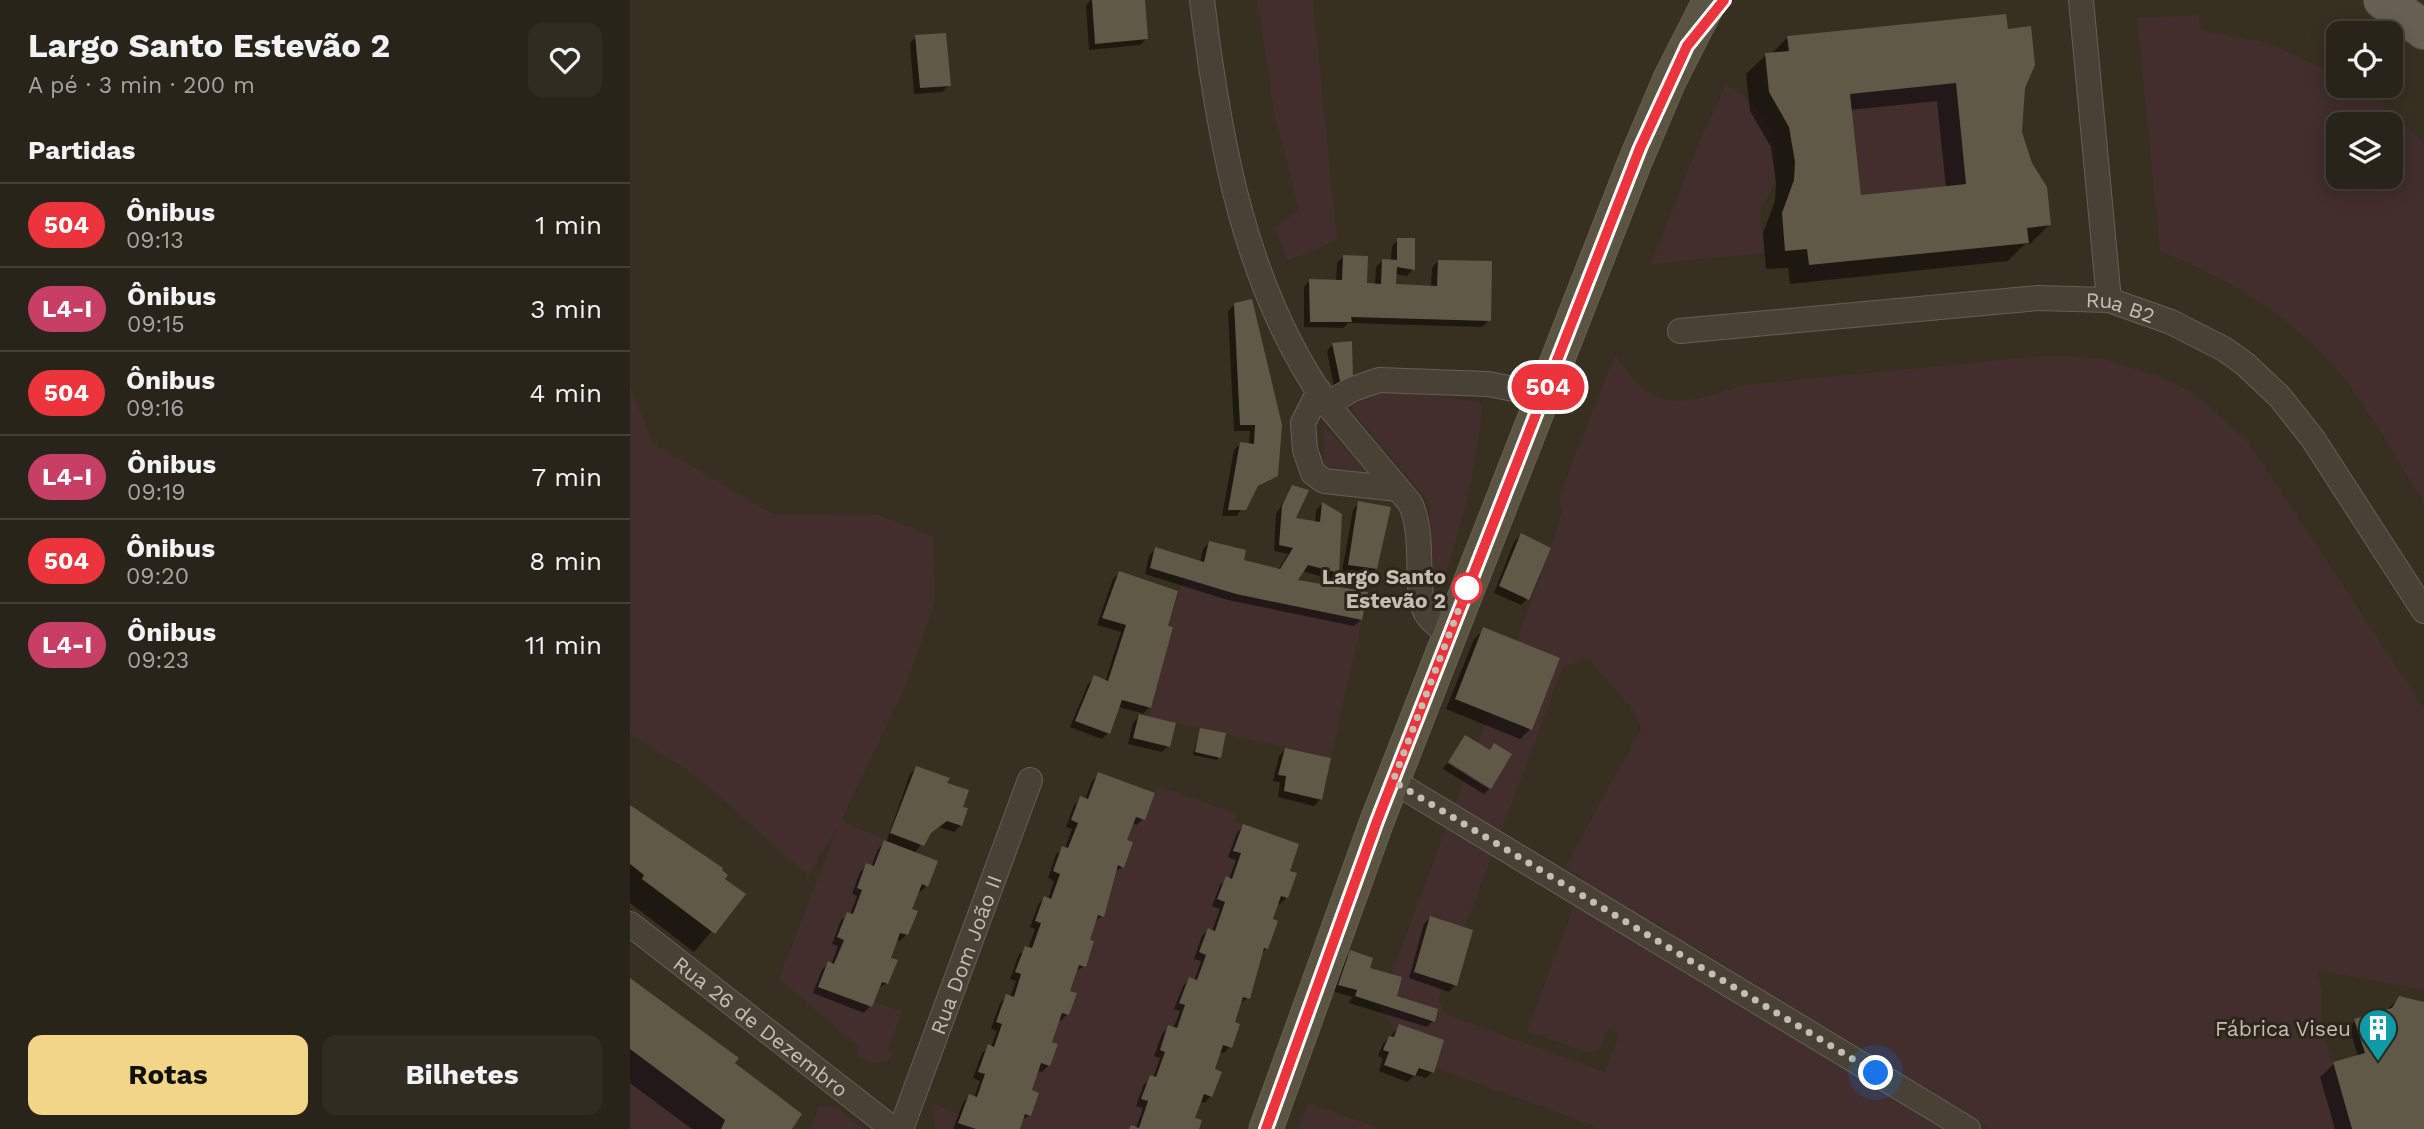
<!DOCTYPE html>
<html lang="pt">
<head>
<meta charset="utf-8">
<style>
  :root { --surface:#292419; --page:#312c22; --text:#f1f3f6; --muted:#a5a4a2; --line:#454138; --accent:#f2d586 }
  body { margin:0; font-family:"Work Sans",sans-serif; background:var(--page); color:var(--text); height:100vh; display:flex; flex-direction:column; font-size:26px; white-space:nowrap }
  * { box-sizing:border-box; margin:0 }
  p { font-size:23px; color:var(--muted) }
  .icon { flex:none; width:38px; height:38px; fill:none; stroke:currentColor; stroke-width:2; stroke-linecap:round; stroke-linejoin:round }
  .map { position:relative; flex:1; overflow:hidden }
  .drawer { display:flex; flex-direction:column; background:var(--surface); width:630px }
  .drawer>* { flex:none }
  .badge { padding:0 14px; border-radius:23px; font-size:24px; line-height:46px }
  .tools { position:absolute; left:1696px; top:21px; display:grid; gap:14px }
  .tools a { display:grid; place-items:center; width:77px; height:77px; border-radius:14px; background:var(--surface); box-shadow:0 4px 18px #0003,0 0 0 2px var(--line); font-size:35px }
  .you { position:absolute; width:35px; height:35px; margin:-18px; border:5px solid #fff; border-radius:50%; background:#1a73e8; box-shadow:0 0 0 10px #1a73e833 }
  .map>.badge { position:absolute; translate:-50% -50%; box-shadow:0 0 0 4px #fff }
  h2 { padding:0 28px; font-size:26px; line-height:63px }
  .round { display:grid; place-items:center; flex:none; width:74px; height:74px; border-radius:14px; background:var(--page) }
  .head { display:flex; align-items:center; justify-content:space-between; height:119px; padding:0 28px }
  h1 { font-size:33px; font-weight:700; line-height:52px }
  .button { display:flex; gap:14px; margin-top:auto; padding:14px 28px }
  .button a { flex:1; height:80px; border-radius:14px; background:var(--accent); color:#111; font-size:28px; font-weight:700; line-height:80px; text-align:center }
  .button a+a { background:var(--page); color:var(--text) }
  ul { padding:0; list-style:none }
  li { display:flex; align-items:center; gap:21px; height:84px; padding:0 28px; border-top:2px solid var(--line) }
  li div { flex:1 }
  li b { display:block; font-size:26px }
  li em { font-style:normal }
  li .badge { min-width:77px; font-weight:700; text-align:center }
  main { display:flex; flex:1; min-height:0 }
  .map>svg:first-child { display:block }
  .green { fill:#412e2d; fill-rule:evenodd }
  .shadow { fill:#0007; fill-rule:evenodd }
  .building { fill:#605948; fill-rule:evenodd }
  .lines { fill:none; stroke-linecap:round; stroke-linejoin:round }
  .street-casing { stroke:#656052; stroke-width:26 }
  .secondary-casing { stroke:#656052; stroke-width:35 }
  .primary-casing { stroke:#514b3e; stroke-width:40 }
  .street { stroke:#474235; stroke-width:24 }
  .secondary { stroke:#5a5443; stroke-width:33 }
  .primary { stroke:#676153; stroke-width:38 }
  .line-casing { stroke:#fff; stroke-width:16 }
  .line { stroke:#ec343c; stroke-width:10 }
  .walk { stroke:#c4beaf; stroke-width:7; stroke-dasharray:0 12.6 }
  .stop-dot { fill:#fff; stroke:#ec343c; stroke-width:3.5 }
  .labels { text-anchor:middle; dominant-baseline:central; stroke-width:6; stroke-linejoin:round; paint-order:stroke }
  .street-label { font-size:21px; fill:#c4beaf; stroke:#2c271a }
  .stop-label { font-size:21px; font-weight:bold; fill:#c4beaf; stroke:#2c271a; text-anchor:end }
  .poi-label { font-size:21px; fill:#c4beaf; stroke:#2c271a; text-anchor:end }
</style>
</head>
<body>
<main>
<section class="drawer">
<div class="head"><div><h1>Largo Santo Estevão 2</h1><p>A pé · 3 min · 200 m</p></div><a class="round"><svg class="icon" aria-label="heart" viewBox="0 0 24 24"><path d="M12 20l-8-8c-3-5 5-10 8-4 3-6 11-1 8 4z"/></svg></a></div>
<h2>Partidas</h2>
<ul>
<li><span class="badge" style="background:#ec343c;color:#fff">504</span><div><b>Ônibus</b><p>09:13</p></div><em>1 min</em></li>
<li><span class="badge" style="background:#c83f66;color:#fff">L4-I</span><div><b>Ônibus</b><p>09:15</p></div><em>3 min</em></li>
<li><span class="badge" style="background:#ec343c;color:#fff">504</span><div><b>Ônibus</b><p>09:16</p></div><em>4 min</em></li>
<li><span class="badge" style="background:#c83f66;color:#fff">L4-I</span><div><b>Ônibus</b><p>09:19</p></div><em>7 min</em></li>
<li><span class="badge" style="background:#ec343c;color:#fff">504</span><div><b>Ônibus</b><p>09:20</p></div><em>8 min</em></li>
<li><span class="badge" style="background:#c83f66;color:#fff">L4-I</span><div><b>Ônibus</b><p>09:23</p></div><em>11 min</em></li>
</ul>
<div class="button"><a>Rotas</a><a>Bilhetes</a></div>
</section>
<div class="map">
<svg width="1794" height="1129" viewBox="0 0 1794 1129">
  <rect width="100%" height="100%" fill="#373021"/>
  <path class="green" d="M627,0H683L707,240L657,261L645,227L669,210L645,116Z
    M1569,15L1571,30L1637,43L1708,75V86H1725L1750,102L1794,142V503C1765,457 1735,400 1699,361C1651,309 1594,277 1530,251L1507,18ZM1708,124H1760V177H1708Z
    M1326,83L1336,184L1231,195L1220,94Z
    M1096,85C1134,106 1156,140 1143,185C1141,193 1133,201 1131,209C1129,222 1134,241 1135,253L1021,264L1071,138Z
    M985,355C1027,417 1052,404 1115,385L1412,356H1438L1472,359L1532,377L1564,394L1592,417L1618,442L1636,468L1794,709V990L1687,970L1692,990L1691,1026L1722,1129H1359L1062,945L1053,967L1312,1129H963L965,1126L770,1055L763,1025L749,1007L914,568L932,512L929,497ZM957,657L1004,712L1011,729L935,867L954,879L897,1031L958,1053L970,1049L979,1028L989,1036L975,1072L815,1014L808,999L932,669ZM1019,919L1042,933L1034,955L1011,941Z
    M0,387L23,443L142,514L249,515L303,536L305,601L278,680L211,821L255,839L244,866L236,864L227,887L232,890L223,914L217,912L207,937L214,940L204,964L198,962L188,986L241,1007L244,1002L272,1011L258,1049L263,1051L258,1061C245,1065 237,1062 226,1054L229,1047L149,979L208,827L178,876L65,775L0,734Z
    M746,393L812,395L852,404C848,463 834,516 816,572L809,578L804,576L803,571L800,507L797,499L723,412L722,406Z
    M693,424L739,474L694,466Z
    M554,578L606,594L732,620L701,758L519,717L543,627L538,626Z
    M528,786L606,813L604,821L613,824L603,850L611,853L602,879L596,877L588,899L595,902L585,931L578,928L569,952L576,955L567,980L558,978L550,1002L555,1005L547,1028L538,1026L530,1049L535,1052L526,1077L519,1075L511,1099L518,1101L509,1128L501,1125L499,1129H390L395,1114L401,1116L409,1094L402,1090L411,1063L420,1065L428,1044L422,1042L432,1013L439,1015L446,993L440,991L449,965L456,966L464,941L460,940L468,915L474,917L488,865L494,867L503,843L497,840L506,817L515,819Z
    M0,1049L95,1120L91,1129H0Z
    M301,1103L331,1115L329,1123L346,1129H305Z
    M678,1103L752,1129H668Z
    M189,1106L206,1107L233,1129H180Z"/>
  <path class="shadow" d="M461,0H513L516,39L510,45L459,50L456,5Z
    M1377,31L1393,88L1390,132L1419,225L1400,244H1395L1378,261L1160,284L1158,268L1136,269L1133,233L1145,201L1146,182L1141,147L1120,111L1116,74L1136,55L1141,54L1158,37ZM1307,101L1316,188L1229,197L1220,110Z
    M286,37L319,85L312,92L284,94L280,43Z
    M768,240L783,269L777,276L765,274L764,286L801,287L802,268L808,261L859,320L852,327L718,323L713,328L674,327V287L680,280L706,281L707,263L713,257L735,285L745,286L746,267L752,261H761L762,246Z
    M605,304L646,475L624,489L607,516H592L604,450L610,444L619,445L620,431H604L598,311Z
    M703,344L714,385L704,387L697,351Z
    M663,487V519L685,523L686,510L692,504L707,572L701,579L672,571L665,581L731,620L724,626L598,600L515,574L519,556L525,549L570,563L573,549L579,543L612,562L648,570L658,554L644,551L646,514Z
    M729,503L759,509L746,569L739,575L712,571L723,510Z
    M891,535L897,599L891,605L864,593L884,542Z
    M489,573L536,627L520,707L510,716L538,746L532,752L498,744L503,723L512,713L488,707L478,733L472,739L440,727L458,684L464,678L475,682L491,632L467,625L483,579Z
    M854,629L900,729L890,739L816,709L844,639Z
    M570,730L589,757L587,760L563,755Z
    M655,749L691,799L684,806L648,797L650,782L643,781L649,756Z
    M817,763L859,789L854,794L813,769Z
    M286,768L315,784L331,808V825L324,832L309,827L298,835L284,854L297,886L290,892L287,891L280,910L277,934L270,941L266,939L258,959L257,983L247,989L240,1006L234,1013L183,993L192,970L198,963L201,965L208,946L202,944L211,920L220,915L227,896L222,894L230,872L237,865L241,867L248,849L257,840L280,774Z
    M469,774L513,819L507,825L502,823L495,841L493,867L484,872L472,916L464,922L454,966L445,972L438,992L437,1014L431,1021L428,1020L420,1043L419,1065L412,1072L407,1070L400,1091L399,1115L391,1121L388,1129H323L333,1103L339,1096L344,1098L350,1081L343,1078L352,1053L361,1047L367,1031L361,1029L370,1003L377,996L380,997L386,981L380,979L389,954L398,949L405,929L400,927L408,905L414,898L418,899L424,881L418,878L426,854L435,848L442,829L436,827L444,805L451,798L455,800L462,781Z
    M0,806L114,894L64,952L0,903Z
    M613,826L657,872L656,898L650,904L647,903L637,948L630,955L618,998L609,1004L602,1023L600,1047L594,1053L589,1052L582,1070L581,1096L574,1103L570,1101L563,1119L567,1129H499L506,1128L513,1108L506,1106L514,1084L523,1078L530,1058L524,1056L532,1034L539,1027L543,1029L550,1011L544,1009L553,986L559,979L564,981L571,961L564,959L572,936L578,930L582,931L590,909L582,906L590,885L599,879L606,860L598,857L607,833Z
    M800,918L825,985L819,992L779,978L794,924Z
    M721,952L764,997L803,1021L797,1027L719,1003L722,997L703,991L714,959Z
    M0,980L170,1114L162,1129H62L0,1083Z
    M1769,998L1794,1004V1129H1705L1690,1077L1704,1064L1728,1057L1719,1027L1725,1021L1755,1012Z
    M770,1026L802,1072L796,1078L785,1075L777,1082L749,1071L753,1058L748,1056L753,1044Z"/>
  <path class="building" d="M462,0H515L518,39L465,44Z
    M1376,14L1378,29L1401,26L1405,65L1395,88L1392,132L1402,163L1417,187L1421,225L1397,228L1399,243L1179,265L1177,249L1155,251L1152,213L1164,180L1165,162L1159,127L1139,92L1135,53L1159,51L1157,36ZM1326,83L1336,184L1231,195L1220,94Z
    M316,33L321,86L290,88L285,35Z
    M767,238H785V270L767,267L766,284L807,286L808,260L862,261L861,321L721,317L722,322H680L679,279L712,280L713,255L738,256L737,283L751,284L752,259L767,260Z
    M622,299L652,425L648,476L628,486L616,510H598L610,442L624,444L625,425H610L604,303Z
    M722,341L723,379L710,381L702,343Z
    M662,485L679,490L666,518L690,522L692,502L712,514L709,573L678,565L668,580L738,592L732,620L606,594L520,568L525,547L574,562L579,541L616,550L614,560L650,569L663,548L649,545L652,506Z
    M728,501L761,507L747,569L718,565Z
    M891,533L921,548L899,600L869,586Z
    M489,571L548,591L538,626L543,627L521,708L492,700L480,734L445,721L464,675L478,681L496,625L472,618Z
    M853,627L930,658L902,730L825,699Z
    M509,714L546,723L540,747L503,738Z
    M570,728L596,733L591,758L565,752Z
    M835,735L860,750L864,743L882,754L861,789L818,762Z
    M655,748L701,758L692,800L654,791L656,776L648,775Z
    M286,766L320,778L317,783L339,790L333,807L338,808L332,826L317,821L301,833L294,846L260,833Z
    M468,772L525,793L515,820L506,817L497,840L503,842L494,868L488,865L474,917L468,915L460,940L464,941L456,967L449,965L440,991L447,993L439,1015L432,1013L422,1042L428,1044L420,1066L411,1063L402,1090L409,1093L401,1116L395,1114L390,1129H346L328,1123L339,1094L347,1097L355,1074L348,1072L358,1044L364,1047L372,1024L366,1022L376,994L384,997L391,974L385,972L395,946L402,948L411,923L405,921L414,896L421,899L430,874L423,871L432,846L438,848L448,823L441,820L450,796L458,799Z
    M0,805L93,868L92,870L98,875L95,879L116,894L85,934L12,879L14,875L0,864Z
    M613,824L669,844L660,871L667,873L658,898L651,896L643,919L648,921L638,949L634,948L620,999L613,997L605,1022L610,1024L602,1048L593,1045L585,1069L592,1072L582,1097L574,1094L565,1118L572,1120L569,1129H499L501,1125L509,1128L518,1101L511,1099L520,1075L526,1077L535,1052L530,1050L538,1025L547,1028L555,1005L549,1003L559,977L567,980L576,955L569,952L578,928L585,931L595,902L587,899L596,876L602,879L611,853L603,851Z
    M254,840L308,861L298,887L292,884L282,909L288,911L278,935L270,933L261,958L268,960L258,984L252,982L242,1007L188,987L198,961L204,964L214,940L207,937L217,912L223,914L232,890L227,888L236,863L244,866Z
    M800,916L843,930L827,986L784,972Z
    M720,950L743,958L740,968L772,977L767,996L808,1009L805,1022L725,996L727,990L708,985Z
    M0,978L109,1058L105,1063L172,1114L162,1129H91L95,1120L0,1049Z
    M1769,996L1794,1002V1129H1722L1703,1062L1735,1053L1724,1019L1762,1008Z
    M769,1024L814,1040L804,1073L789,1068L785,1076L754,1065L759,1052L753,1050L759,1036L764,1037Z"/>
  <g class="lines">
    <g class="street-casing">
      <g id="street">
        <path d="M572,0C589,140 614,286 697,404"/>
        <path d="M1451,0L1479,300"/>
        <path id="s1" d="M1050,331L1408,298L1479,300L1541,322L1594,349L1615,364L1650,397L1683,439L1794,611"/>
        <path d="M689,391L673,423L675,450L683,473L694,481L768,489"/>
        <path d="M819,635C812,629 803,623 798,616C782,597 797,536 780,503L697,404L723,389L749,380L858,384L915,395"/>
        <path d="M763,781L1338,1129"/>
        <path id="s2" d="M0,924L263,1129"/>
        <path id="s3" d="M271,1129L400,780"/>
      </g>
    </g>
    <g class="secondary-casing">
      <path id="secondary" d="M636,1129L747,821L1004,164L1039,81L1080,0"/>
    </g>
    <g class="primary-casing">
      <path id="primary" d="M1753,0L1794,30"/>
    </g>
    <use href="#street" class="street"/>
    <use href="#secondary" class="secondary"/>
    <use href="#primary" class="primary"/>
  </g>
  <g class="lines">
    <g class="line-casing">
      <path id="line" d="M636,1129L747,821L1010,148L1057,46L1094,0"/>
    </g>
    <use href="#line" class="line"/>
    <path class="walk" d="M837,588L763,781L1246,1073"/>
  </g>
  <defs>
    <g id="building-pin" transform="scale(2.0125)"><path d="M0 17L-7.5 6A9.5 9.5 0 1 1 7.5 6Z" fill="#0f9aa8" stroke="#2c271a"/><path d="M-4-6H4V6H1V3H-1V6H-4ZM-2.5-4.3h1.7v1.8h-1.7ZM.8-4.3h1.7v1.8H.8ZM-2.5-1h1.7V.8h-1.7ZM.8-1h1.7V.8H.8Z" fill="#fff"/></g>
  </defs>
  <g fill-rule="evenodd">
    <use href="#building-pin" x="1748" y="1028"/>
  </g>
  <circle class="stop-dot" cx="837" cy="588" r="14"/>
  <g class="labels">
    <g class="street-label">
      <text stroke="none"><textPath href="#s1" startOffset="443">Rua B2</textPath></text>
      <text stroke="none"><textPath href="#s3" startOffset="186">Rua Dom João II</textPath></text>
      <text stroke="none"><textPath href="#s2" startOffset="166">Rua 26 de Dezembro</textPath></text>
    </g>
    <g class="stop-label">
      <text x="816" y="576">Largo Santo<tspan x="816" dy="24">Estevão 2</tspan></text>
    </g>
    <g class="poi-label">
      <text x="1721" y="1028">Fábrica Viseu</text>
    </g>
  </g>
</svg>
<div class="tools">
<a><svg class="icon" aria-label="locate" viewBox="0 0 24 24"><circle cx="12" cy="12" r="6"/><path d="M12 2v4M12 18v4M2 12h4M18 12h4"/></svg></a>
<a><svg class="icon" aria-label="layers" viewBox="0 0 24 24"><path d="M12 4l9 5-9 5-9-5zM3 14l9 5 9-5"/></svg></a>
</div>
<div class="you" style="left:1246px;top:1073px"></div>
<b class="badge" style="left:918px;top:387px;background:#ec343c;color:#fff">504</b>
</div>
</main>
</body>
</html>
